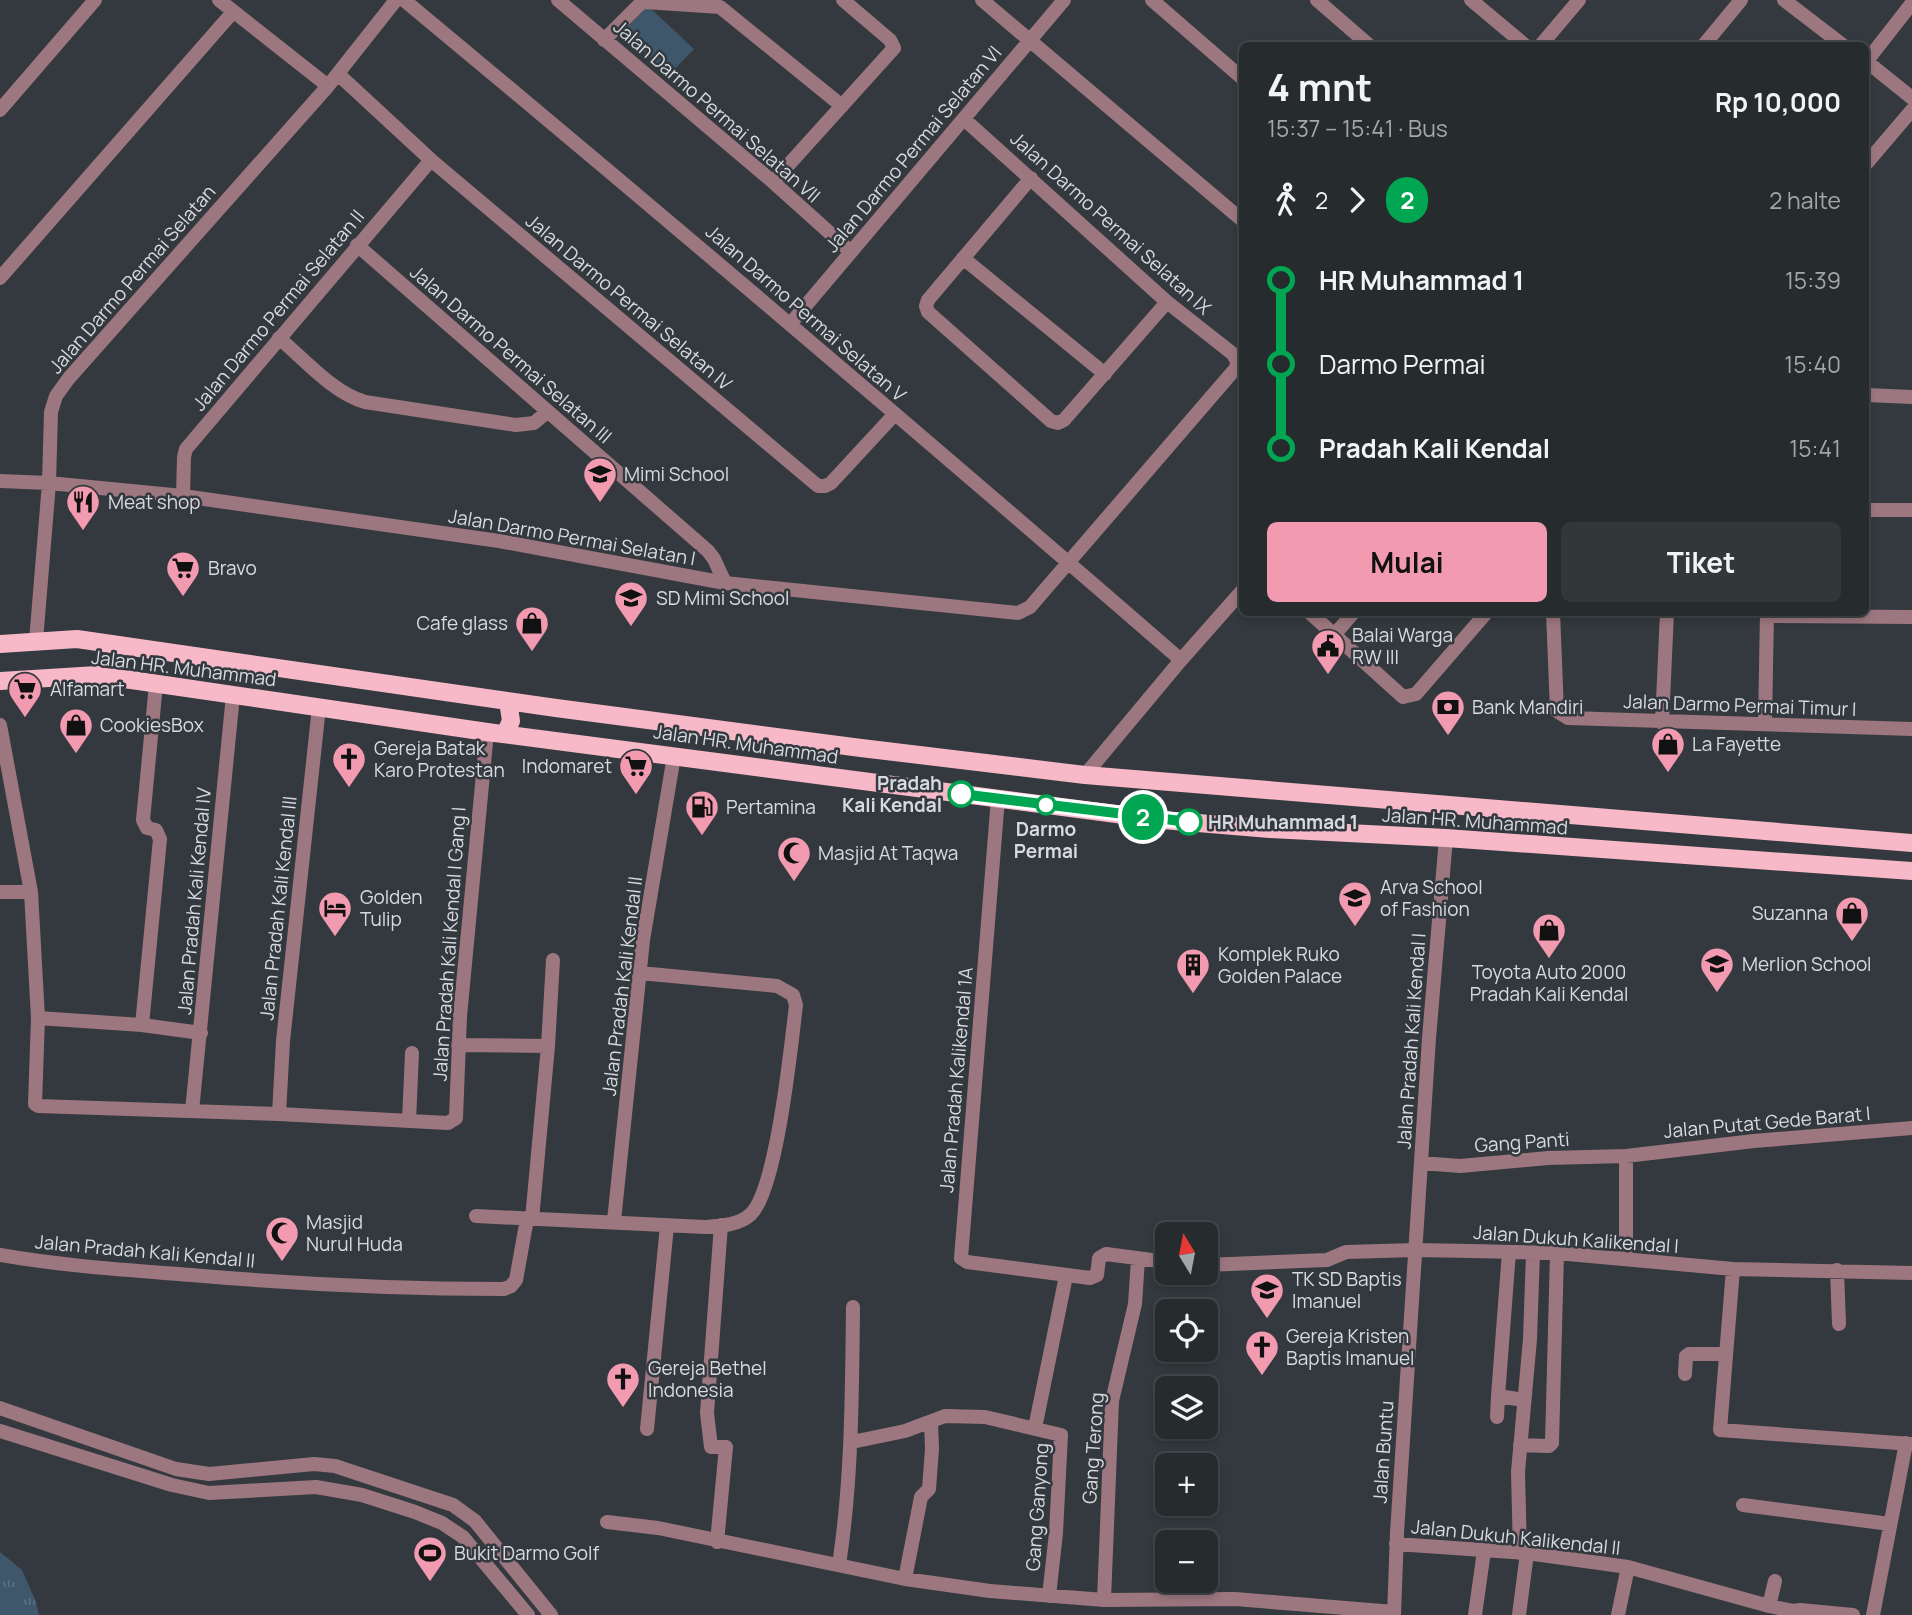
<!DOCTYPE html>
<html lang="id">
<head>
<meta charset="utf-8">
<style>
  :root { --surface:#262b2e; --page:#32373a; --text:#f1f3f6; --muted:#a4a7aa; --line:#42474a; --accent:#f29aaf }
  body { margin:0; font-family:Manrope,sans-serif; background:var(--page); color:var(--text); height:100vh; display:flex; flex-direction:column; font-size:26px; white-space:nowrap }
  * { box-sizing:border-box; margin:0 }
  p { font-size:23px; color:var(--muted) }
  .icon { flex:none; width:38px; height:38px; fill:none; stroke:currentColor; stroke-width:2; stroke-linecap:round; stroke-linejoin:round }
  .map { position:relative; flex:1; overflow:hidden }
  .panel { position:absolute; left:1239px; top:42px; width:630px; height:574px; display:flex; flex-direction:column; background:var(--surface); border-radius:10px; box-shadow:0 4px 10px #0003,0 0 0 2px var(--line) }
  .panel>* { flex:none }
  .badge { padding:0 14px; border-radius:23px; font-size:24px; line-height:46px }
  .needle { width:46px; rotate:350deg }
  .buttons { position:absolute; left:1155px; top:1222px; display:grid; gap:14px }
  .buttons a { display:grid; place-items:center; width:63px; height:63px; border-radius:10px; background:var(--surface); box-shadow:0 4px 10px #0003,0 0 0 2px var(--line); font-size:35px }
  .map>.badge { position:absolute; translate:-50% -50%; box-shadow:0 0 0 4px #fff }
  .legs { display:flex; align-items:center; gap:10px; height:77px; padding:0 28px; font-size:23px }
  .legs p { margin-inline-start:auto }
  .summary { display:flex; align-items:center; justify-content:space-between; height:119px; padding:0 28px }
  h1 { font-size:38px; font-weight:700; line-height:52px }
  .button { display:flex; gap:14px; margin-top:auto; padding:14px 28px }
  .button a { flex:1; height:80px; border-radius:10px; background:var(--accent); color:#111; font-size:28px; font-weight:700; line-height:80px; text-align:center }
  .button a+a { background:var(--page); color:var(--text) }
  ul { padding:0 28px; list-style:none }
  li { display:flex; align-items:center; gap:24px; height:84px; font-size:26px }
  li i { display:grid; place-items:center; width:10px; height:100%; margin:0 9px; background:currentColor }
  li i::after { content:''; width:18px; height:18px; margin:-9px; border:5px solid; border-radius:50%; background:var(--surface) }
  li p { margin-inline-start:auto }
  li:first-child i { background:linear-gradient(#0000 50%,currentColor 0) }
  li:last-child i { background:linear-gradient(currentColor 50%,#0000 0) }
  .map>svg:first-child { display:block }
  .grass { fill:url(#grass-tufts) }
  .pitch { fill:#3e576b }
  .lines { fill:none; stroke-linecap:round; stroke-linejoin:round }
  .minor { stroke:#9d777f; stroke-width:14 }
  .major { stroke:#f7b9c7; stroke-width:18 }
  .line-1-casing { stroke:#fff; stroke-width:16 }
  .line-1 { stroke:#00a651; stroke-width:10 }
  .stop-1-dot { fill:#fff; stroke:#00a651; stroke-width:3.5 }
  .labels { text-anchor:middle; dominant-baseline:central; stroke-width:5; stroke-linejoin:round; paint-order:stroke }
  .street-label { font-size:19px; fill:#d7dbdf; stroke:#33393e }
  .poi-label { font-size:19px; fill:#d7dbdf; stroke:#33393e; text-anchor:start }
  .stop-label { font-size:19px; font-weight:bold; fill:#d7dbdf; stroke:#33393e; text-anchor:end }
</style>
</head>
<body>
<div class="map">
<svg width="1912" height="1615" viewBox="0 0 1912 1615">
  <defs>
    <pattern id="grass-tufts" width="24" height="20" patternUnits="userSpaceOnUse" patternTransform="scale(1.75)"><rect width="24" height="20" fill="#3e576b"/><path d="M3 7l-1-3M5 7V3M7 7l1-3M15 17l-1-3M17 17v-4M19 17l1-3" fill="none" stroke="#596f80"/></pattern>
  </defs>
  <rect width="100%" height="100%" fill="#33393e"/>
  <path class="grass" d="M0,1552L22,1570L36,1602L39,1615H0Z"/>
  <path class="pitch" d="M648,6L694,49L669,75L623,32Z"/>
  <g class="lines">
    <path class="minor" d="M219,0L328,86
      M404,0C665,217 924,437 1181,660
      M558,0L773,182L851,252
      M982,0L1242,220
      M1152,0L1242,78
      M1317,0L1370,46
      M1471,0L1526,46
      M1784,0L1844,46
      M604,40L640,4L645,2L720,7L842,106
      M1540,46L1579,0
      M1703,46L1741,0
      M1866,61L1912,98
      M1866,62L1912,3
      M338,74L431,160L818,486H825L831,483L894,415
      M0,110L95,0
      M1866,164L1912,110
      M1031,178L928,300L926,306L928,312L1051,421L1058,423L1064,420L1167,302
      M773,182L894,48L890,40L843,0
      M357,245L708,551L714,559L725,583
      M963,258L1105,374
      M0,278L233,12
      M791,323L1064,0
      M279,338C305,360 332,392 365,402L516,425L534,423L547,412
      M1866,395L1912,397
      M0,481L49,483L183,496L499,541L725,583L1018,613L1030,607L1236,368L1237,361L1233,354L1167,302L964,119
      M183,496L184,457L186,449L431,160
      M1866,510H1912
      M1309,612L1403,697L1416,694L1487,612
      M1553,612L1557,711L1568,718L1912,729
      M1767,616L1912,617
      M1335,634L1354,612
      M36,641L49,483L51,412L56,396L69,378L328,86L396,0
      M1662,723L1667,612
      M1765,724L1767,612
      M0,725L31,892L38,1018L35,1104L38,1106L279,1114L448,1123L456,1118L460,1016L487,732
      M1085,775L1181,660L1242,591
      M998,798L961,1258L967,1262L1090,1278L1097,1275L1099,1258L1106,1254L1167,1262
      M0,892H31
      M38,1018L142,1025L201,1033
      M142,1025L160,839L156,830L147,828L143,820L156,684
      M458,1045L548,1046
      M192,1111L233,695
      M279,1114L283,1041L319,707
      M409,1121L412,1053
      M1421,1163L1460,1166L1548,1158L1626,1156L1754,1141L1912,1128
      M476,1216L705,1227C720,1226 740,1225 751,1214C777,1188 791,1046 796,1005L793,995L777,986L640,973
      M532,1219L548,1046L553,960
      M614,1221L643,940L674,756
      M1509,1252L1498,1396L1524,1400
      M0,1255C63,1266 127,1270 191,1275C295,1284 399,1289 504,1289L511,1286L516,1280L527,1219
      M1626,1259V1156
      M1206,1265L1327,1260L1346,1252L1416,1250L1471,1251L1557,1253L1733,1269L1912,1273
      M1733,1269L1720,1430L1912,1444
      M1837,1270L1839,1324
      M1685,1374L1686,1356L1689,1354H1726
      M0,1408L176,1469L209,1474L314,1464L335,1466L453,1505L475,1521L551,1615
      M1497,1417L1498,1396
      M1035,1428L1066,1276
      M647,1429L667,1226
      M0,1431L172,1485L209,1493L316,1487L362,1495L415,1512L442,1523L463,1537L528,1615
      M852,1442L905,1431L945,1416L985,1417L1061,1435L1056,1533L1049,1596
      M1520,1445L1549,1446L1552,1443L1557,1253
      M1743,1505L1890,1524
      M607,1522L658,1528L905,1579L990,1591L1104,1600L1235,1599L1394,1612
      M717,1542L726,1447H711L707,1413L721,1225
      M1396,1544L1527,1553L1628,1567L1769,1606L1775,1581
      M1520,1553L1518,1472L1530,1339L1533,1253
      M839,1565C852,1479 852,1394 853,1307
      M905,1579L921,1497L929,1489L932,1449L931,1422
      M1104,1600L1112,1401L1135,1304L1138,1259
      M1769,1606L1794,1611L1800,1610L1853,1615
      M1394,1615L1397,1533L1429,1038L1446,838
      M1475,1615L1484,1551
      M1519,1615L1527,1553
      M1618,1615L1628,1567
      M1873,1615L1906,1443"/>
    <path class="major" d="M0,644L77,639L556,708L861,748L1085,775L1912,843
      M0,681L97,675L487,732L1162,820L1270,829L1446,838L1912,871
      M505,734L511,721L508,701"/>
  </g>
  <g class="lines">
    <g class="line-1-casing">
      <path id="line-1" d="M961,794L1189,822"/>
    </g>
    <use href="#line-1" class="line-1"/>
  </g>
  <defs>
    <g id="school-pin" transform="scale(1.75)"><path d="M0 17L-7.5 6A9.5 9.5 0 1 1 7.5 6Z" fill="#f29aaf" stroke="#33393e"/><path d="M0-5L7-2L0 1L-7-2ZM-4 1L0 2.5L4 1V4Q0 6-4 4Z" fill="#111"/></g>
    <g id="restaurant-pin" transform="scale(1.75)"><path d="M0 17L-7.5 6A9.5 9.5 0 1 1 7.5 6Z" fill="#f29aaf" stroke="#33393e"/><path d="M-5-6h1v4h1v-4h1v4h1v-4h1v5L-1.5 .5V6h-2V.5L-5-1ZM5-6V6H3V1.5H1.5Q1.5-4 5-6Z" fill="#111"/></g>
    <g id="supermarket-pin" transform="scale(1.75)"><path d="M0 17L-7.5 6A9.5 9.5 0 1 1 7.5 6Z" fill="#f29aaf" stroke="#33393e"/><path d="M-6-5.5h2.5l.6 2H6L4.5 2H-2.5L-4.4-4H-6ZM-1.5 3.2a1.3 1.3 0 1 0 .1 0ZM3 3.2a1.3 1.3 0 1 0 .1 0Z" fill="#111"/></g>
    <g id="shop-pin" transform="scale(1.75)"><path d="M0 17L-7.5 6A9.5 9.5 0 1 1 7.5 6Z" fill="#f29aaf" stroke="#33393e"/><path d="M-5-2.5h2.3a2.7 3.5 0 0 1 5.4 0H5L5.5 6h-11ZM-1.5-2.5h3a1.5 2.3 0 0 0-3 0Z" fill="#111"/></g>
    <g id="civic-pin" transform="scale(1.75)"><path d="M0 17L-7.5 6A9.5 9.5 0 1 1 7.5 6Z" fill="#f29aaf" stroke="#33393e"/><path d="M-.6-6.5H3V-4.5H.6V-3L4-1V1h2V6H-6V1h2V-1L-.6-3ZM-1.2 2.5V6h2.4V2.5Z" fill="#111"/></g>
    <g id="bank-pin" transform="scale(1.75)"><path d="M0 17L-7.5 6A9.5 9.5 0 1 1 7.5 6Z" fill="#f29aaf" stroke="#33393e"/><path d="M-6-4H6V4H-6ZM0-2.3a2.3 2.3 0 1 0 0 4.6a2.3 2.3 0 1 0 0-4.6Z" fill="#111"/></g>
    <g id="church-pin" transform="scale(1.75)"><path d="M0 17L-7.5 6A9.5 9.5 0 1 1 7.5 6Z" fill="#f29aaf" stroke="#33393e"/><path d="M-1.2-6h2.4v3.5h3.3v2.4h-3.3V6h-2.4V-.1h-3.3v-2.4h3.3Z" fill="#111"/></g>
    <g id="fuel-pin" transform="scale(1.75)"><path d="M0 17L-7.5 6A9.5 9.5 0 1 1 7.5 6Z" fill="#f29aaf" stroke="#33393e"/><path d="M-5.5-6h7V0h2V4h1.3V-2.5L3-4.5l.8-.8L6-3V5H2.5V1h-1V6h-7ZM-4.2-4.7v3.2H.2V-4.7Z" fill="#111"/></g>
    <g id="mosque-pin" transform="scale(1.75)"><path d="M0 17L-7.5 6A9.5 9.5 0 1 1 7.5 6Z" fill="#f29aaf" stroke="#33393e"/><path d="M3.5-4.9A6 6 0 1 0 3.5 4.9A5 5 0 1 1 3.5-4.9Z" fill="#111"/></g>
    <g id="hotel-pin" transform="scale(1.75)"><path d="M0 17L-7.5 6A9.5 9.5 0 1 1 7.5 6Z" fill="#f29aaf" stroke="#33393e"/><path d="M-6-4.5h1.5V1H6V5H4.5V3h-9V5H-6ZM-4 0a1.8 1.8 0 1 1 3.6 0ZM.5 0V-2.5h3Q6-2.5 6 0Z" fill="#111"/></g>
    <g id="building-pin" transform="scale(1.75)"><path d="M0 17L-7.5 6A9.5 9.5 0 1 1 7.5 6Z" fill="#f29aaf" stroke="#33393e"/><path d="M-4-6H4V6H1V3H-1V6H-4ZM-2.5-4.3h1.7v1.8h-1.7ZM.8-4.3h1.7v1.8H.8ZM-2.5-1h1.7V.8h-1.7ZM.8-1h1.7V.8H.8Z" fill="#111"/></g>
    <g id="stadium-pin" transform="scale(1.75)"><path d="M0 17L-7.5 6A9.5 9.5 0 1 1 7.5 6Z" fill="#f29aaf" stroke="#33393e"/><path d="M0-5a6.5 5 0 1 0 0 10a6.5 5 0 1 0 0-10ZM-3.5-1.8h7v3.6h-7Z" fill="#111"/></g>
  </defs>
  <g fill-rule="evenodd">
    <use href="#school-pin" x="600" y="474"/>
    <use href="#restaurant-pin" x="83" y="502"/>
    <use href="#supermarket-pin" x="183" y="568"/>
    <use href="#school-pin" x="631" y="598"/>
    <use href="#shop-pin" x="532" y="623"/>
    <use href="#civic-pin" x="1328" y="646"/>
    <use href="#supermarket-pin" x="25" y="689"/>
    <use href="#bank-pin" x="1448" y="707"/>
    <use href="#shop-pin" x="76" y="725"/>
    <use href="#shop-pin" x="1668" y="744"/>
    <use href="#church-pin" x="349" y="759"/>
    <use href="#supermarket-pin" x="636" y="766"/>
    <use href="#fuel-pin" x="702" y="807"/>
    <use href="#mosque-pin" x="794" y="853"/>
    <use href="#school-pin" x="1355" y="898"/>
    <use href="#hotel-pin" x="335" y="908"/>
    <use href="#shop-pin" x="1852" y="913"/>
    <use href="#shop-pin" x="1549" y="930"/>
    <use href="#school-pin" x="1717" y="964"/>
    <use href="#building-pin" x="1193" y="965"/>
    <use href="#mosque-pin" x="282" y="1233"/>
    <use href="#school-pin" x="1267" y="1290"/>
    <use href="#church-pin" x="1262" y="1347"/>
    <use href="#church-pin" x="623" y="1379"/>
    <use href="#stadium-pin" x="430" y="1553"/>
  </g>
  <g class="stop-1-dot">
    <circle cx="961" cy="794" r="12"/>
    <circle cx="1046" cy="805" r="9"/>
    <circle cx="1189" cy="822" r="12"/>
  </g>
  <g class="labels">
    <g class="street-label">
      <text transform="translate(717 111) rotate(41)">Jalan Darmo Permai Selatan VII</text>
      <text transform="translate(913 149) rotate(-50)">Jalan Darmo Permai Selatan VI</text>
      <text transform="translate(1111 223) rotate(42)">Jalan Darmo Permai Selatan IX</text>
      <text transform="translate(132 279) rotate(-49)">Jalan Darmo Permai Selatan</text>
      <text transform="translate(629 302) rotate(40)">Jalan Darmo Permai Selatan IV</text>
      <text transform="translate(278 310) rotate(-50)">Jalan Darmo Permai Selatan II</text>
      <text transform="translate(806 313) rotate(41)">Jalan Darmo Permai Selatan V</text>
      <text transform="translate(511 354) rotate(41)">Jalan Darmo Permai Selatan III</text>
      <text transform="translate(572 537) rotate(10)">Jalan Darmo Permai Selatan I</text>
      <text transform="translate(184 668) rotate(7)">Jalan HR. Muhammad</text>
      <text transform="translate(1740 705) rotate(2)">Jalan Darmo Permai Timur I</text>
      <text transform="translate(746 744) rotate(8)">Jalan HR. Muhammad</text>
      <text transform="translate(1475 821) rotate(4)">Jalan HR. Muhammad</text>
      <text transform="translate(194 901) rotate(-85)">Jalan Pradah Kali Kendal IV</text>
      <text transform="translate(278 908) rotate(-84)">Jalan Pradah Kali Kendal III</text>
      <text transform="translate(449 944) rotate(-86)">Jalan Pradah Kali Kendal I Gang I</text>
      <text transform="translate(622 986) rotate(-83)">Jalan Pradah Kali Kendal II</text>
      <text transform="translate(1411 1041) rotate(-86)">Jalan Pradah Kali Kendal I</text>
      <text transform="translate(956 1080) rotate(-85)">Jalan Pradah Kalikendal 1A</text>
      <text transform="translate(1767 1122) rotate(-5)">Jalan Putat Gede Barat I</text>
      <text transform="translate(1522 1142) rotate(-4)">Gang Panti</text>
      <text transform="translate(1576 1239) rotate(4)">Jalan Dukuh Kalikendal I</text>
      <text transform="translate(145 1251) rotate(5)">Jalan Pradah Kali Kendal II</text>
      <text transform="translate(1093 1448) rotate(-86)">Gang Terong</text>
      <text transform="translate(1383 1452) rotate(-86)">Jalan Buntu</text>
      <text transform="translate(1037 1507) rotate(-86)">Gang Ganyong</text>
      <text transform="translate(1516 1537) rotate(6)">Jalan Dukuh Kalikendal II</text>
    </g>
    <g class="poi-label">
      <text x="624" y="474">Mimi School</text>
      <text x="108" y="502">Meat shop</text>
      <text x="208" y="568">Bravo</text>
      <text x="656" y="598">SD Mimi School</text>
      <text x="508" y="623" text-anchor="end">Cafe glass</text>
      <text x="1352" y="635">Balai Warga<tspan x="1352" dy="22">RW III</tspan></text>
      <text x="50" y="689">Alfamart</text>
      <text x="1472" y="707">Bank Mandiri</text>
      <text x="100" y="725">CookiesBox</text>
      <text x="1692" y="744">La Fayette</text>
      <text x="374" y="748">Gereja Batak<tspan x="374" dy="22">Karo Protestan</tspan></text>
      <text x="612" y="766" text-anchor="end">Indomaret</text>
      <text x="726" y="807">Pertamina</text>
      <text x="818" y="853">Masjid At Taqwa</text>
      <text x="1380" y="887">Arva School<tspan x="1380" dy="22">of Fashion</tspan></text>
      <text x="360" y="897">Golden<tspan x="360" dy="22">Tulip</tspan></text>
      <text x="1828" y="913" text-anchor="end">Suzanna</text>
      <text x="1218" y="954">Komplek Ruko<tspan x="1218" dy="22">Golden Palace</tspan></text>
      <text x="1742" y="964">Merlion School</text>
      <text x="1549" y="972" text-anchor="middle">Toyota Auto 2000<tspan x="1549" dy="22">Pradah Kali Kendal</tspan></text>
      <text x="306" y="1222">Masjid<tspan x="306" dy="22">Nurul Huda</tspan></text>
      <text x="1292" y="1279">TK SD Baptis<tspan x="1292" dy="22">Imanuel</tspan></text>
      <text x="1286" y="1336">Gereja Kristen<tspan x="1286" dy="22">Baptis Imanuel</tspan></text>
      <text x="648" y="1368">Gereja Bethel<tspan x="648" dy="22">Indonesia</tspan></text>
      <text x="454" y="1553">Bukit Darmo Golf</text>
    </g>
    <g class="stop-label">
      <text x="942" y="783">Pradah<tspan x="942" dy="22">Kali Kendal</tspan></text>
      <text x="1208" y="822" text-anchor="start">HR Muhammad 1</text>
      <text x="1046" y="829" text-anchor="middle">Darmo<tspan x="1046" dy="22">Permai</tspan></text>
    </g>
  </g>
</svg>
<div class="buttons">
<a><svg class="needle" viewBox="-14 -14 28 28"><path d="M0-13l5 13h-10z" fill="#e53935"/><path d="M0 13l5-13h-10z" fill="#a4a7aa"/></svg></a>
<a><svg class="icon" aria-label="locate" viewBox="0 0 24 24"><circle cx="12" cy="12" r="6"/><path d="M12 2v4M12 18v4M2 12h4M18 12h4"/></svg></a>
<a><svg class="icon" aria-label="layers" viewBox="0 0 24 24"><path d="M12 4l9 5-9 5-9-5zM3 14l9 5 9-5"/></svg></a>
<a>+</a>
<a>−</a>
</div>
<b class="badge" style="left:1143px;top:817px;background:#00a651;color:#fff">2</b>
<section class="panel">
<div class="summary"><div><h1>4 mnt</h1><p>15:37 – 15:41 · Bus</p></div><b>Rp 10,000</b></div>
<div class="legs"><svg class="icon" aria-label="walk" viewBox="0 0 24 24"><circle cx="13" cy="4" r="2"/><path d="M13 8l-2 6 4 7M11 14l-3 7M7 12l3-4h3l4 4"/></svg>2<svg class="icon" aria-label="forward" viewBox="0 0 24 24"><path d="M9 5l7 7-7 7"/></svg><b class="badge" style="background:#00a651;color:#fff">2</b><p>2 halte</p></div>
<ul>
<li><i style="color:#00a651"></i><b>HR Muhammad 1</b><p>15:39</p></li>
<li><i style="color:#00a651"></i><span>Darmo Permai</span><p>15:40</p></li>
<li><i style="color:#00a651"></i><b>Pradah Kali Kendal</b><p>15:41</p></li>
</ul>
<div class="button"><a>Mulai</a><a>Tiket</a></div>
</section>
</div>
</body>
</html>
